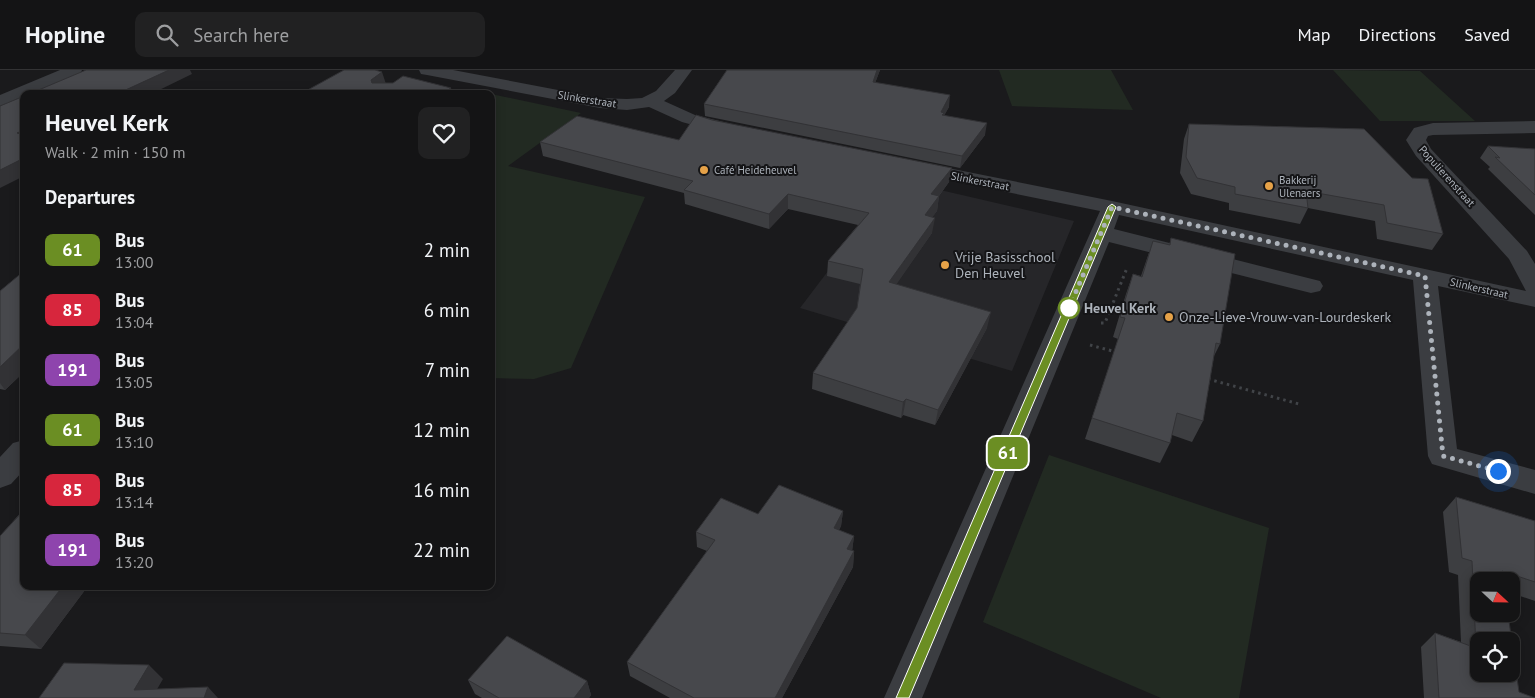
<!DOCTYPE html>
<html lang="en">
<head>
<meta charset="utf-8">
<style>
  :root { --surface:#141415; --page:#212122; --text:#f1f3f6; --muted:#9d9ea0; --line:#333334 }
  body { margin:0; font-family:"PT Sans",sans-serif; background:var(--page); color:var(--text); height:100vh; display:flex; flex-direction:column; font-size:19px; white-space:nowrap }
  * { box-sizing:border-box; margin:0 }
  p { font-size:16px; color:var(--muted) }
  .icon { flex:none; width:28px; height:28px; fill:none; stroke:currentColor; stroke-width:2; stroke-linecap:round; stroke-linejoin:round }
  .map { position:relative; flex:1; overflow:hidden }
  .details { position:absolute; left:20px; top:20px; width:475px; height:500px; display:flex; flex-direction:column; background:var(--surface); border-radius:10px; box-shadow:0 2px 12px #0003,0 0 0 1px var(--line) }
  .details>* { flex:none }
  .badge { padding:0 10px; border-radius:8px; font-size:18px; line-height:32px }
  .needle { width:32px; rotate:112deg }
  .tools { position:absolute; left:1470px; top:502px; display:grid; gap:10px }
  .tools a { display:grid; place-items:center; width:50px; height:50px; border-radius:10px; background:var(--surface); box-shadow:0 2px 12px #0003,0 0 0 1px var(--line); font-size:25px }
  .you { position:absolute; width:25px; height:25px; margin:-12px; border:4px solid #fff; border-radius:50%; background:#1a73e8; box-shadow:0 0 0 8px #1a73e833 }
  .map>.badge { position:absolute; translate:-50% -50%; box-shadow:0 0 0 2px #fff }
  h2 { padding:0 25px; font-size:19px; line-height:45px }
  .round { display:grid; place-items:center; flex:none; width:52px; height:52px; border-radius:10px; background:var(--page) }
  .headline { display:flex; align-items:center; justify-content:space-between; height:85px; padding:0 25px }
  h1 { font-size:24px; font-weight:700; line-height:38px }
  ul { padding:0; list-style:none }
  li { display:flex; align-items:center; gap:15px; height:60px; padding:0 25px }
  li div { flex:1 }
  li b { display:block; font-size:19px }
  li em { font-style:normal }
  li .badge { min-width:55px; font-weight:700; text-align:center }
  header { display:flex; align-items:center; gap:30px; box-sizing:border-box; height:70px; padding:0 25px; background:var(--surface); border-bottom:1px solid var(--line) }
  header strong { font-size:24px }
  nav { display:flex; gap:28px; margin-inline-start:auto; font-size:18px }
  .search { width:350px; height:45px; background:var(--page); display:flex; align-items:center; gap:12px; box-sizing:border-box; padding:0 18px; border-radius:10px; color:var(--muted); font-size:19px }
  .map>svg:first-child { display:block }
  .built { fill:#262629 }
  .green { fill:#222a22 }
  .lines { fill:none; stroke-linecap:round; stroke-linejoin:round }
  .path { stroke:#414448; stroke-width:3; stroke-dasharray:2.5 4; stroke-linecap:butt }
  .minor { fill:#3b3d41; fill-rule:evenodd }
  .wall { fill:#3d3e41 }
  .shaded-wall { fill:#323235 }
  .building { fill:#47484c; stroke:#323235; fill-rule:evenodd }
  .line { fill:#6b8e23; stroke:#fff }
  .walk { stroke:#adb3bb; stroke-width:5; stroke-dasharray:0 9 }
  .poi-dot { fill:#e6a248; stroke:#151517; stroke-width:2 }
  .stop-dot { fill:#fff; stroke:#6b8e23; stroke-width:2.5 }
  .labels { text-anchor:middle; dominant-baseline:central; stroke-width:4; stroke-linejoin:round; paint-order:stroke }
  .far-street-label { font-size:11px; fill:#adb3bb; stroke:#151517 }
  .far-poi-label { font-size:11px; fill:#adb3bb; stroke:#151517; text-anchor:start }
  .poi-label { font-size:14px; fill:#adb3bb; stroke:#151517; text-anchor:start }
  .stop-label { font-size:14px; font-weight:bold; fill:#adb3bb; stroke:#151517; text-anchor:start }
</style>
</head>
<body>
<header>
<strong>Hopline</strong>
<div class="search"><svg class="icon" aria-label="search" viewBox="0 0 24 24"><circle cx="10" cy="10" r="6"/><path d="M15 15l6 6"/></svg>Search here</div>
<nav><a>Map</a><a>Directions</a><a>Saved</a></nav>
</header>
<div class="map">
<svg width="1535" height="628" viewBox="0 0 1535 628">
  <rect width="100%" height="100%" fill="#1a1a1c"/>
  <path class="built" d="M897,110L1074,151L1012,301L800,238Z"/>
  <path class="green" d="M999,0H1111L1133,40L1012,36Z
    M1333,0L1420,1L1475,51H1380Z
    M491,24L581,43L508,96L645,127L571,298L534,309L491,308Z
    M1049,385L1269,458L1239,628H1161L983,552Z"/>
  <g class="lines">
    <path class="path" d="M1101,253H1105L1127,198
      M1090,275L1116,282
      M1208,309L1299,334"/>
    <path class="minor" d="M60,0H82L80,4L32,24H24V27L0,36V25Z
      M419,0H453L600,28L627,29L642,28L656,21L675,0H692L675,23L664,31L695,45L736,55L738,59L736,63L729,65L682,52L649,37L627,40L600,38L427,5L421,4Z
      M1535,51V63L1433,65L1428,66L1426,70L1431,79L1527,181L1535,194V237L1438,216L1457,379L1535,400V424L1432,394L1428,386L1413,210L1119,145L1114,159L1320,211L1323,216L1320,221L1311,223L1109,172L922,628H884L1100,141L913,103L906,101L903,97L906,93L913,91L1112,131L1526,221L1509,189L1416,86L1406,70L1414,58L1433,53Z
      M24,370V400L11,414L0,418V387L13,373Z"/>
  </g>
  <path class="wall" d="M727,0H880L875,13L949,37L944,45L985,65L960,98L705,46L704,34Z
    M712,50L949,112L939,126L937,141L932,147V163L896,214L987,258L935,355L903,345L901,348L812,319L813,303L857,238L860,214L827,206L828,191L858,155L788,139L769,159L685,134L684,123L543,86L540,72L679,70Z
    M1189,54L1364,59L1443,164L1432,180L1377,169L1375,151L1308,138L1300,154L1229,140V133L1191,124L1180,103L1184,69Z
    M1488,76L1535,79V145L1488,99L1490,97L1480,88Z
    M1171,168L1220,274L1214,286L1203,351L1192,372L1172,365L1170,373L1160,393L1085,369L1118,269L1113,267L1126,224L1133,204L1141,206L1153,171L1169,175Z
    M24,201V302L5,320L0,319V221Z
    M1456,427L1535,451V531L1511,523V511H1479L1519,622L1535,628H1424L1421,577L1435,563L1461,572L1458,505L1449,502L1443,442Z
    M24,435V516H88L41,579L0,576V466L23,440L21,438Z
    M843,441L841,456L839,460L854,466L852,481H854L853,497L782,628H670L630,606L627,592L707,481L697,477L696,462L758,444Z
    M468,610L587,611L591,625L589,628H482L475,624Z"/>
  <path class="shaded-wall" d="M169,0H190L192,4L151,24H120L119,23Z
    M877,0H880L871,24L873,12Z
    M382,2L386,14L375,22L371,10Z
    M451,18L453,24H441Z
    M950,25L949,37L943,48L941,42Z
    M987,53L985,65L960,98L962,86Z
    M24,60V74L17,63Z
    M24,88V106L0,118V100Z
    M952,98L949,112L929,139L931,124Z
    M788,124V139L769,159V144Z
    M939,126L937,141L923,160L925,145Z
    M935,148L932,163L887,228L889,212Z
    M991,242L987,258L935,355L938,340Z
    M24,274V302L5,320L0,313V297Z
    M906,329L903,345L901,348L903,332Z
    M843,441L841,456L832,473L834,458Z
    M854,466L852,482L847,479Z
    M854,481L853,497L782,628H775Z
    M63,516H88L41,579L25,565Z
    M149,595L163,609L152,628L134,620Z
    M587,611L591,625L589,628H574Z
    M208,617L218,628H204Z"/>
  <path class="building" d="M86,0H169L119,23L112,22L107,24H29Z
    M344,0H375L382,2L371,10L372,13H393L403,6L451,18L441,24H312L304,22Z
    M727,0H877L873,12L950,25L941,42L944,43L942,45L987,53L962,86L704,34Z
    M24,26V60L17,63L24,65V88L0,100V36Z
    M696,45L712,50L952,98L931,124L939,126L925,145L935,148L889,212L991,242L938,340L906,329L903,332L813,303L857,238L863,199L828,191L869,143L788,124L769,144L684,120L693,111L540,72L577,46L679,70Z
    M1189,54L1364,59L1412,108L1428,109L1443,164L1387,153L1384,135L1306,121L1308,138L1235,124V117L1197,108L1186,87Z
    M1488,76L1535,79V125L1495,87L1500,88Z
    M1171,168L1235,184L1220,274L1216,273L1203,351L1177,343L1170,373L1092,348L1125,248L1120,247L1133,204L1142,207L1153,171L1170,175Z
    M24,201V274L0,297V221Z
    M779,415L843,441L834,458L854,466L847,479L854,481L775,628H694L627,592L715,470L696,462L721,428L758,444Z
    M1456,427L1535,451V512L1502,501L1504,511H1479V544H1508L1519,622L1535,628H1439L1435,563L1476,578L1472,491L1462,488ZM1479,571H1511V604H1479Z
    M24,440V516H63L25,565L0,563V466Z
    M507,566L587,611L574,628H499L468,610Z
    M64,593L149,595L134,620L208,617L204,628H39Z"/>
  <path class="line" d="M1112,134L1116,137L909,628H896L1108,137Z"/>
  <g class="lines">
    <path class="walk" d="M1069,238L1112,137L1425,206L1443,386L1498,401"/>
  </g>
  <g class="poi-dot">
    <circle cx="704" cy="100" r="5"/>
    <circle cx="1269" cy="116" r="5"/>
    <circle cx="945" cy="195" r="5"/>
    <circle cx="1169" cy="247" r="5"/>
  </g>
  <circle class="stop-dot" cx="1069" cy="238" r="10"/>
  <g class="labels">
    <g class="far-street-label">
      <text transform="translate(587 29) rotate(9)">Slinkerstraat</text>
      <text transform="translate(1447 106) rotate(48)">Populierenstraat</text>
      <text transform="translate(980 111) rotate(11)">Slinkerstraat</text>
      <text transform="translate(1479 218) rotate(13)">Slinkerstraat</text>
    </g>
    <g class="far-poi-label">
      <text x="714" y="100">Café Heideheuvel</text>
      <text x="1279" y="110">Bakkerij<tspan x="1279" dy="13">Ulenaers</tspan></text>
    </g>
    <g class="poi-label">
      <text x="955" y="187">Vrije Basisschool<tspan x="955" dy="16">Den Heuvel</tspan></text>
      <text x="1179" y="247">Onze-Lieve-Vrouw-van-Lourdeskerk</text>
    </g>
    <g class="stop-label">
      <text x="1084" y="238">Heuvel Kerk</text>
    </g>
  </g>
</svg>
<div class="tools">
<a><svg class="needle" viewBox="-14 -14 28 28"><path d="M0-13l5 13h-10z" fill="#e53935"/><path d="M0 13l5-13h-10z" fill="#9d9ea0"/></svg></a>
<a><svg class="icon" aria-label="locate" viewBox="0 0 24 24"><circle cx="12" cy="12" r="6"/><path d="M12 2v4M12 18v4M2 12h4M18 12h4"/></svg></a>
</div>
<div class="you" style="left:1498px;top:401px"></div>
<b class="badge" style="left:1008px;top:383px;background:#6b8e23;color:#fff">61</b>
<section class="details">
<div class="headline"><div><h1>Heuvel Kerk</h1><p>Walk · 2 min · 150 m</p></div><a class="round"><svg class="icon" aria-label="heart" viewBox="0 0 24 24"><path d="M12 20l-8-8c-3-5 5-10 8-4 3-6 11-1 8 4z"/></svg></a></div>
<h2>Departures</h2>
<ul>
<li><span class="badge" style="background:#6b8e23;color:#fff">61</span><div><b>Bus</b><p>13:00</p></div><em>2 min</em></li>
<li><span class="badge" style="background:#d7263d;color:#fff">85</span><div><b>Bus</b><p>13:04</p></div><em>6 min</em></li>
<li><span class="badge" style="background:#8e44ad;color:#fff">191</span><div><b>Bus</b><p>13:05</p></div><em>7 min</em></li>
<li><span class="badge" style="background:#6b8e23;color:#fff">61</span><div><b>Bus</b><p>13:10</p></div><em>12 min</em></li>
<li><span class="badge" style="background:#d7263d;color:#fff">85</span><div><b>Bus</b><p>13:14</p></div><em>16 min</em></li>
<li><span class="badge" style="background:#8e44ad;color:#fff">191</span><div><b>Bus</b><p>13:20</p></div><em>22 min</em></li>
</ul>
</section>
</div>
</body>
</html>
